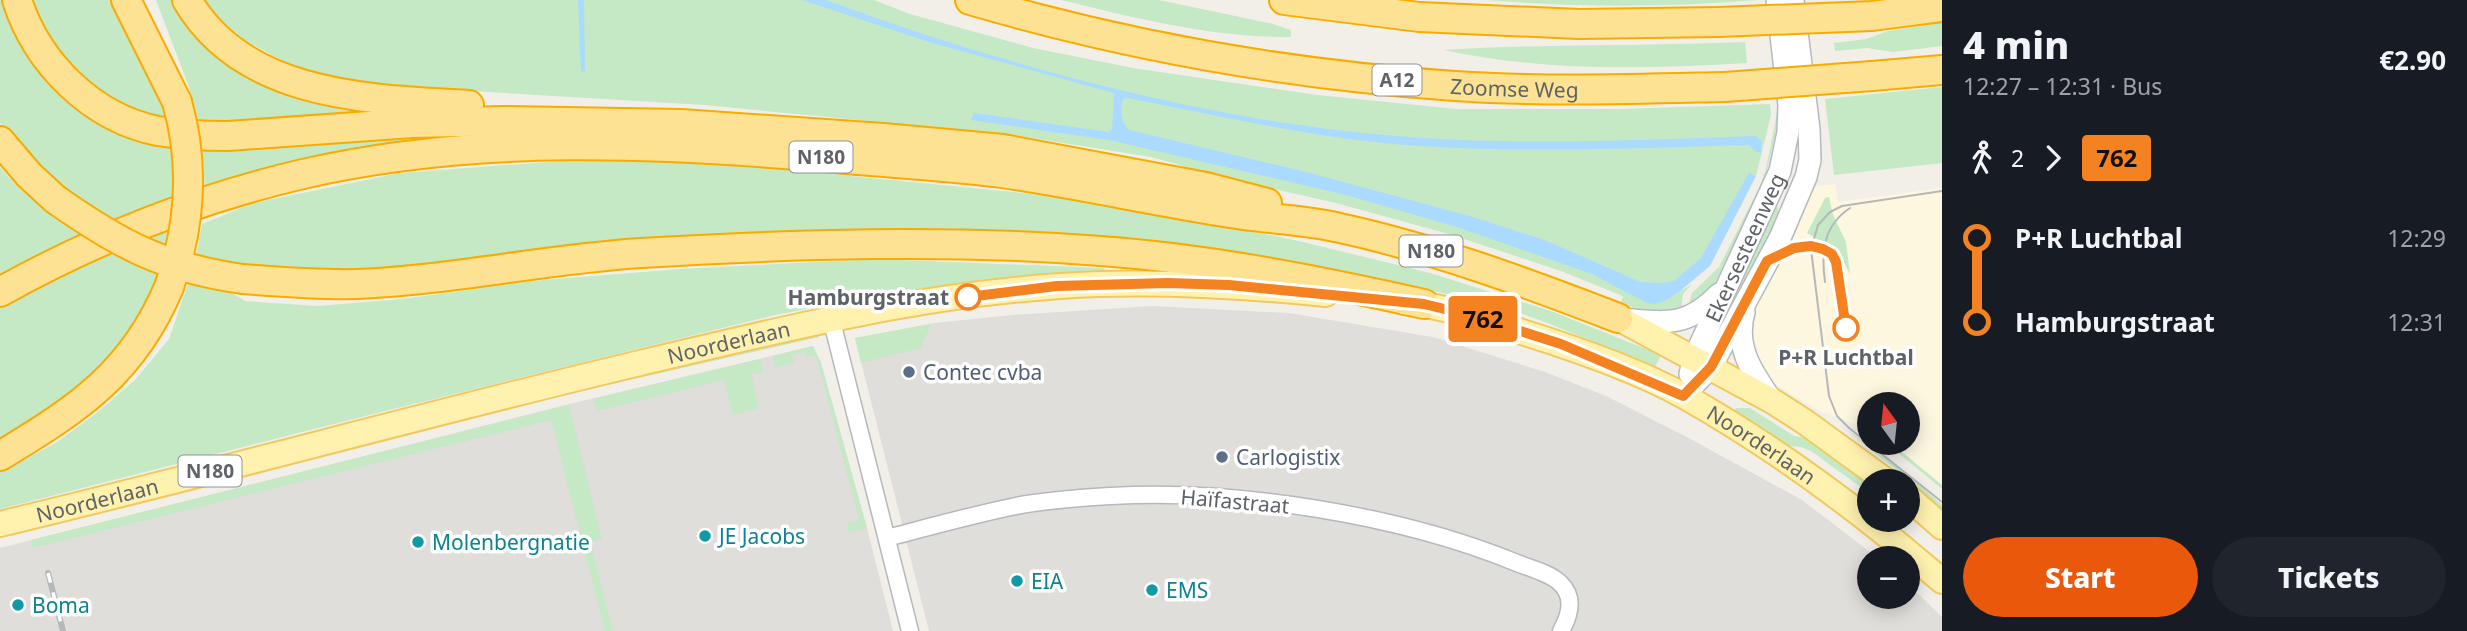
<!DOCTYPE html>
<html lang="en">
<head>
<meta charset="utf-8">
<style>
  :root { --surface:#171b24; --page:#20242c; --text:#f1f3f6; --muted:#9ea1a6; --accent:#ea580c }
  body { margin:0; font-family:"Noto Sans",sans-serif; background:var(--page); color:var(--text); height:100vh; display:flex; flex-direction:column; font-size:26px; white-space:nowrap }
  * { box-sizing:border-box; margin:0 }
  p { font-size:23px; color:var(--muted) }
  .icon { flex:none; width:38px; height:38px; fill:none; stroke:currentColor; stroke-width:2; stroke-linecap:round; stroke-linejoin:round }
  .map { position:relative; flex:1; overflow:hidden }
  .details { display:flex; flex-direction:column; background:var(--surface); width:525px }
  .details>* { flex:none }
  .badge { padding:0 14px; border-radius:5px; font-size:24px; line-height:46px }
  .needle { width:46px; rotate:345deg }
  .buttons { position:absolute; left:1857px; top:392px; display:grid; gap:14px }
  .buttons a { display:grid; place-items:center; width:63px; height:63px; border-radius:50%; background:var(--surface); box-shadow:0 4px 18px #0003; font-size:35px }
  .map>.badge { position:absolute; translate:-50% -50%; box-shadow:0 0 0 4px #fff }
  .legs { display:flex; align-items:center; gap:10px; height:77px; padding:0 21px; font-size:23px }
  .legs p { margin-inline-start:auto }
  .summary { display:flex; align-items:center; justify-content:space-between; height:119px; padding:0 21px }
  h1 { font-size:38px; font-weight:800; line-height:52px }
  .action { display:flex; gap:14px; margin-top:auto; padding:14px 21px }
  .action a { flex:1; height:80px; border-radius:42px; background:var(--accent); color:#fff; font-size:28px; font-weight:800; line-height:80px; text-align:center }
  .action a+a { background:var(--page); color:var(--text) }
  ul { padding:0 21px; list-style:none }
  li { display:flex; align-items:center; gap:24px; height:84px; font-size:26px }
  li i { display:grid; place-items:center; width:10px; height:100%; margin:0 9px; background:currentColor }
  li i::after { content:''; width:18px; height:18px; margin:-9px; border:5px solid; border-radius:50%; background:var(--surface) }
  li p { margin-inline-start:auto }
  li:first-child i { background:linear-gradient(#0000 50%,currentColor 0) }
  li:last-child i { background:linear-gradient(currentColor 50%,#0000 0) }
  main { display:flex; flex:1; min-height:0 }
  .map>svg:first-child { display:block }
  .commercial { fill:#fef7e0 }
  .industrial { fill:#e0deda }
  .green { fill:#c5e8c5 }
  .water { fill:#aadaff }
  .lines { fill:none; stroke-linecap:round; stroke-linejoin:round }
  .street-casing { stroke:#b5b8bc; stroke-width:19 }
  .secondary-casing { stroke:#b6babf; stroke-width:24 }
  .primary-casing { stroke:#f2c960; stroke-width:28 }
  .highway-casing { stroke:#f9ab00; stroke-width:32 }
  .street { stroke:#fff; stroke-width:16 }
  .secondary { stroke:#fff; stroke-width:21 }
  .primary { stroke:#fff2af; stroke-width:24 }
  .highway { stroke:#fde293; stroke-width:28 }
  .tram { stroke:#b6b7b8; stroke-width:2 }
  .rail-casing { stroke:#b6b7b8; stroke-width:6 }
  .rail { stroke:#fff; stroke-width:3.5; stroke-dasharray:10; stroke-linecap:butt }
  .highway-bridge-casing { stroke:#f9ab00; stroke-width:32; stroke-linecap:butt }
  .highway-bridge { stroke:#fde293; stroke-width:28 }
  .line-1-casing { stroke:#fff; stroke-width:16 }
  .line-1 { stroke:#f58220; stroke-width:10 }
  .stop-1-dot { fill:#fff; stroke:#f58220; stroke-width:3.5 }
  .service-dot { fill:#5c6f8a; stroke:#fff; stroke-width:2.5 }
  .culture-dot { fill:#0f9aa8; stroke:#fff; stroke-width:2.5 }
  .labels { text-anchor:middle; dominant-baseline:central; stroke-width:7; stroke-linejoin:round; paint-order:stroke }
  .shield { fill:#fff; stroke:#8f9295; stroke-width:2 }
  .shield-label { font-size:19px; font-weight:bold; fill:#5f6368 }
  .street-label { font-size:21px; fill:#5f6368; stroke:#fff }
  .stop-label { font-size:21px; font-weight:bold; fill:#5f6368; stroke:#fff; text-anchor:end }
  .service-label { font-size:21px; fill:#4e5e75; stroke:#fff; text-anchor:start }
  .culture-label { font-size:21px; fill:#0d838f; stroke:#fff; text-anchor:start }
</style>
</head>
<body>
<main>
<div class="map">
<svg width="1942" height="631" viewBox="0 0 1942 631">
  <rect width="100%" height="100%" fill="#f1efe8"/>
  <path class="commercial" d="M1835,184L1838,202L1942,188V489L1886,443H1908V404H1869V430L1820,411L1768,380L1746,337L1756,301L1814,187Z"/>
  <path class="industrial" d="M1152,306L1289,313L1433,337L1545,372L1606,396L1685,436L1802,500L1878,558H1869V597H1908V584L1942,617V631H929L855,338L934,323L1012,315Z
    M813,346L821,363L867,528L893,631H0V548L569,404Z"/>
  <path class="green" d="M0,0H11L35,53L173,141L176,202L118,225L58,185L0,123Z
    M30,0H118L162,98L169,123L130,110L88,84L52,46Z
    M156,0H179L208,39L427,109L225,125L198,119L188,84Z
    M205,0H874L910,14L1033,48L1133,68L1317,95L1456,109H1621L1770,104L1771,115L1756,176L1752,174L1710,255L1683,283L1628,292C1656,310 1666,300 1692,284L1683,294L1681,310L1650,314L1621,303L1623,296L1561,271L1449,234L1336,203L1230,179L1151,157L1013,135L704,105L439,89L351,80L291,66L245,40L214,14Z
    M1061,0H1159L1273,24L1291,30V37C1214,38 1135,18 1061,0Z
    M1485,0H1756C1667,8 1574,7 1485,0Z
    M1942,23V46L1893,52L1867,48L1835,51L1834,43L1866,39L1888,31Z
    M1745,42L1747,63C1645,69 1545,72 1444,50C1544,44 1645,46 1745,42Z
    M1942,87V163L1834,175L1825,99Z
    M1779,103H1782L1765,180L1714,285L1708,293L1687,311L1692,293L1719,267L1759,188L1766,169Z
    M534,125L292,167L205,187L202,143Z
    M562,161H660L789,170L1073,198L1164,213L1303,242L1430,273L1551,311L1661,355L1655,367L1545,322L1497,305L1369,277L1163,248L524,253L396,267L313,271L236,265L196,256L202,224L254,203L400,173Z
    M0,167C23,196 55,217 84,238L0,281Z
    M1829,197L1833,215L1846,242L1850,274L1838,252L1807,233L1825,198Z
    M1777,206L1780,217L1718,341L1711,338Z
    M173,227L169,248L145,238Z
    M109,253L160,275C151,294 144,316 132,333C100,380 48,415 0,443V308Z
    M875,259L1103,268L1107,271L985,279L892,293L775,315L377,413L0,509V472L56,443L98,412L135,380L169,339L188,284L232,293L245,301L317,306L403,299L531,281L680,269Z
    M931,324L921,348L861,363L855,338Z
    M814,333L819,337L594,388L595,384Z
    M813,346L821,363L867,528L849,533L847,523L859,520L816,355L807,357L805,352L792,355L794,363L776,368L773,356Z
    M760,359L763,371L751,374L759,408L733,415L724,380L597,411L593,399Z
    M569,405L602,539L590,542L613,631H605L551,420L33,548L31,540Z
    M1736,408H1750L1794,436L1808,438L1869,482V493L1811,451L1801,447L1789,446L1737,416L1734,410Z
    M1839,424L1909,476L1942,505V509H1938L1914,492L1903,475Z
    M1886,443H1891L1942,485V489Z"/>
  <path class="water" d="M578,0H584L585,72L581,71Z
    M802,0H826C1010,68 1226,126 1422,138C1533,145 1644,140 1755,136L1761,140V153L1755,151L1749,145C1640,148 1530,153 1421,146C1322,140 1225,117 1128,98L1123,99C1120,110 1120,122 1129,130L1306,172L1473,217L1547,241L1640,282L1663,283L1674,281L1701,258L1749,173L1756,176L1710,266L1679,292L1665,301L1655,304L1647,303L1592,274L1457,227L1346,195L1109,140L971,120L974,113L1109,132L1112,129L1114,93L929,42Z"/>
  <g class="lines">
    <g class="street-casing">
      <path id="street" d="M831,318L910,631
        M887,538C929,527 972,515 1016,506C1046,500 1079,498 1111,496C1237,489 1400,515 1517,563C1529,568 1550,573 1560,583C1575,597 1570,615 1561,631"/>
    </g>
    <g class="secondary-casing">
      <g id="secondary">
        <path d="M1744,312C1734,348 1753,373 1772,401"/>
        <path d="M1624,319C1666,323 1688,327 1719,294"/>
        <path id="s1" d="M1690,374L1694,358L1780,171L1788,132L1789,105L1777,0"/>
        <path d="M1683,396L1711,367L1720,350L1780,238L1806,177L1810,160L1809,129L1793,0"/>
      </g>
    </g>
    <g class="primary-casing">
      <g id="primary">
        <path id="s2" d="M1404,302C1444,306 1483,319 1522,332C1573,348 1637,370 1684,396C1776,448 1862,512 1942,581"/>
        <path d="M1618,318L1774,402L1805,422L1886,481"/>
        <path d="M1908,497L1942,527"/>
        <path id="s3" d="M0,524C214,473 426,414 640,363C779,330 918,295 1061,286C1150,280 1237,285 1326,294"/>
      </g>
    </g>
    <g class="highway-casing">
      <g id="highway">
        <path d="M17,0C37,63 92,118 158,131C181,135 205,136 228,136L412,123L504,121L681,124L883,138L1003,149L1206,187L1267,203"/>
        <path d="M126,0L177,102"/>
        <path d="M187,0C244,98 370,99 469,105"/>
        <path id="s4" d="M970,0C1127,46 1291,75 1455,86C1545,92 1635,89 1725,87"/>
        <path d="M1284,0L1419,17L1579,24L1719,22"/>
        <path d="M1872,76L1942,70"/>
        <path d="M0,141L29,175L55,199"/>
        <path d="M243,279C281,282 319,285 357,284C452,280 546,259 641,253C794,244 948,239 1101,251C1210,259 1317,280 1424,304"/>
        <path d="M0,292C95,239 196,199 303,174C477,134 659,143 835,158C891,163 947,166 1002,173C1076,184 1150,200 1224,212C1262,219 1302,219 1340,228C1436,249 1527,283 1618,318"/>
        <path d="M0,456C78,409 133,373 169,287"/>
      </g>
    </g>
    <use href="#street" class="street"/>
    <use href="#secondary" class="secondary"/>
    <use href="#primary" class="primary"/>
    <use href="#highway" class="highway"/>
    <path class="tram" d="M1942,191L1842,206L1830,212L1818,225L1811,249L1829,396L1837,416L1849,428L1942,502
      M1825,282C1821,252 1823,226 1850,208"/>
    <g class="rail-casing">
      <path id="rail" d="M48,573L63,631"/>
    </g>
    <use href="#rail" class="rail"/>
    <g class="highway-bridge-casing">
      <path id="highway-bridge" d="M1719,22L1872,16L1942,7
        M1725,87L1872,76
        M55,199C120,245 164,268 243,279
        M169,287C191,225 195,165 177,102"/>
    </g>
    <use href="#highway-bridge" class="highway-bridge"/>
  </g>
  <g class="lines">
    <g class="line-1-casing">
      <path id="line-1" d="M968,297L1057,286L1168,283L1229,285L1424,304L1473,316L1561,344L1683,396L1711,367L1767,261L1794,248L1811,246L1823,249L1832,254L1836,262L1846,328"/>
    </g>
    <use href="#line-1" class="line-1"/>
  </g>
  <g class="stop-1-dot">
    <circle cx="968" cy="297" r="12"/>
    <circle cx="1846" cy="328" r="12"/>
  </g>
  <g class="service-dot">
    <circle cx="909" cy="372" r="7"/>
    <circle cx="1222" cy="457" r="7"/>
  </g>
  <g class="culture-dot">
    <circle cx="705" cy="536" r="7"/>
    <circle cx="418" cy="542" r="7"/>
    <circle cx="1017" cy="581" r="7"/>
    <circle cx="1152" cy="590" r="7"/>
    <circle cx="18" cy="605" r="7"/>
  </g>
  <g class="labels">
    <g class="shield">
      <rect x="1372.5" y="64.5" width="49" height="31" rx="5"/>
      <rect x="789.5" y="141.5" width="63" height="31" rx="5"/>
      <rect x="1399.5" y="235.5" width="63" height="31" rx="5"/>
      <rect x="178.5" y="455.5" width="63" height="31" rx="5"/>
    </g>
    <g class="shield-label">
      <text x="1397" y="80">A12</text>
      <text x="821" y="157">N180</text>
      <text x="1431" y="251">N180</text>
      <text x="210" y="471">N180</text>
    </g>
    <g class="street-label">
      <text stroke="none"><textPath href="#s4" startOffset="553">Zoomse Weg</textPath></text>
      <text stroke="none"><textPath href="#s1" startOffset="138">Ekersesteenweg</textPath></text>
      <text stroke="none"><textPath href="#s3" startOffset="751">Noorderlaan</textPath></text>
      <text stroke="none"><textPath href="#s2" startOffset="388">Noorderlaan</textPath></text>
      <text stroke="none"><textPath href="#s3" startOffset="100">Noorderlaan</textPath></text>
      <text transform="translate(1235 501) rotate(5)">Haïfastraat</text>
    </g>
    <g class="stop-label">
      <text x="949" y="297">Hamburgstraat</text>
      <text x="1846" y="357" text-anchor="middle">P+R Luchtbal</text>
    </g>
    <g class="service-label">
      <text x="923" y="372">Contec cvba</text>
      <text x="1236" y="457">Carlogistix</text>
    </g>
    <g class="culture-label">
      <text x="719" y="536">JE Jacobs</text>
      <text x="432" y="542">Molenbergnatie</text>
      <text x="1031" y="581">EIA</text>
      <text x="1166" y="590">EMS</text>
      <text x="32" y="605">Boma</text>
    </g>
  </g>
</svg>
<div class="buttons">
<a><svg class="needle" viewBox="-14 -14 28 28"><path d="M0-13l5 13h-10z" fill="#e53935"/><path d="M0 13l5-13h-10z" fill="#9ea1a6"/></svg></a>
<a>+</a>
<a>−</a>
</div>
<b class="badge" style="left:1483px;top:319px;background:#f58220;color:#111">762</b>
</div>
<section class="details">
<div class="summary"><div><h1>4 min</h1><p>12:27 – 12:31 · Bus</p></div><b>€2.90</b></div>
<div class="legs"><svg class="icon" aria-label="walk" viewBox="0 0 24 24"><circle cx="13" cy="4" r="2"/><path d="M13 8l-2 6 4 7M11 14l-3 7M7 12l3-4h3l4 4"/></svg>2<svg class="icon" aria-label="forward" viewBox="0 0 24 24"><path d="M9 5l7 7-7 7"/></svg><b class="badge" style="background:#f58220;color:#111">762</b></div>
<ul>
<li><i style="color:#f58220"></i><b>P+R Luchtbal</b><p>12:29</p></li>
<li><i style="color:#f58220"></i><b>Hamburgstraat</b><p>12:31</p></li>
</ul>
<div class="action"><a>Start</a><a>Tickets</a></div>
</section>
</main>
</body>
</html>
